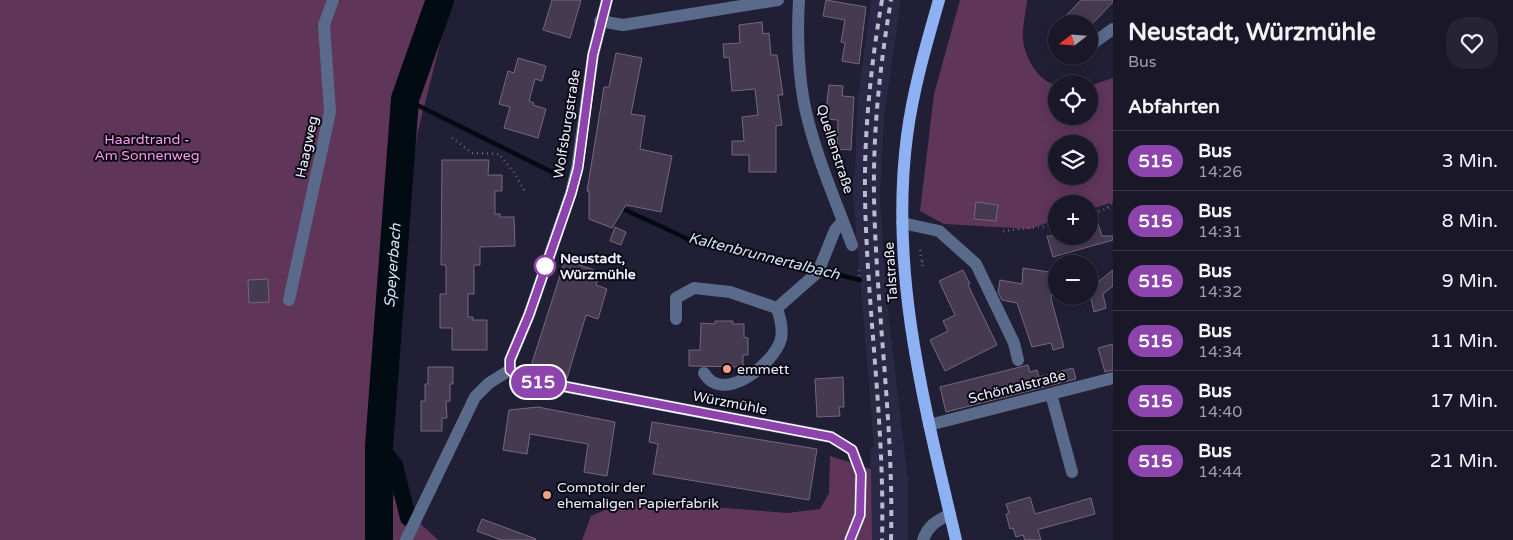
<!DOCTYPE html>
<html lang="de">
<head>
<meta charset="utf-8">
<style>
  :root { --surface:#191728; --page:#262434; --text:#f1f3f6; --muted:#9f9fa8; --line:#373645 }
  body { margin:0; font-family:"Varela Round",sans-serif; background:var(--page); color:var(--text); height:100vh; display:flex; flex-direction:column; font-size:19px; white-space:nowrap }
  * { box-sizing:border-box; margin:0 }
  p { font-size:16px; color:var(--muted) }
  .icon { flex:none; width:28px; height:28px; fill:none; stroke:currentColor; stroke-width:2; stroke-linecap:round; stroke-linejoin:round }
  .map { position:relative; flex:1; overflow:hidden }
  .drawer { display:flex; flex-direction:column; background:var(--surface); width:400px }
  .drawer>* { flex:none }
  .badge { padding:0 10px; border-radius:16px; font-size:18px; line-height:32px }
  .needle { width:32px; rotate:253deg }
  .buttons { position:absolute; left:1048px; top:15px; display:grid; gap:10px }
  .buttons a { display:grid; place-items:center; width:50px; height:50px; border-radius:50%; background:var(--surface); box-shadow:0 2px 12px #0003,0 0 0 1px var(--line); font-size:25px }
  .map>.badge { position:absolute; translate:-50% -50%; box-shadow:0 0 0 2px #fff }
  h2 { padding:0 15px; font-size:19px; line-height:45px }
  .round { display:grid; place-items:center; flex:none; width:52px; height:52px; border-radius:20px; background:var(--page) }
  .head { display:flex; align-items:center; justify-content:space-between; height:85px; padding:0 15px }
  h1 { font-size:24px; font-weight:700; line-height:38px }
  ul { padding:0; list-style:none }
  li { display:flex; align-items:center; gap:15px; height:60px; padding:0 15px; border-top:1px solid var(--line) }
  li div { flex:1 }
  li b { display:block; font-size:19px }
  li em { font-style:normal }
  li .badge { min-width:55px; font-weight:700; text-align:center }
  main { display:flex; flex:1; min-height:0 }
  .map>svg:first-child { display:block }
  .built { fill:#2a2844 }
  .green { fill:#5f355a; fill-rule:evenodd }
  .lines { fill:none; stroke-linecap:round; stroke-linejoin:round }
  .stream { stroke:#020a12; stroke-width:4.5 }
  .canal { stroke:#020a12; stroke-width:16 }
  .river { stroke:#020a12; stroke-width:28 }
  .building { fill:#463a51; stroke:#756780 }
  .path { stroke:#646377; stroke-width:2.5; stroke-dasharray:1 4; stroke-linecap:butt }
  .minor { stroke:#596a8a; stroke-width:12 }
  .major { stroke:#8eb1f4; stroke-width:12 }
  .rail { stroke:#bdbccd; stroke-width:4; stroke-dasharray:6 6; stroke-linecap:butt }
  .line-casing { stroke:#fff; stroke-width:11 }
  .line { stroke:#8e44ad; stroke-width:8 }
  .stop-dot { fill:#fff; stroke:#8e44ad; stroke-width:2.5 }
  .poi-dot { fill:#f3a082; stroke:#0b0a14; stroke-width:2 }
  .labels { text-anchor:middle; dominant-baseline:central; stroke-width:4; stroke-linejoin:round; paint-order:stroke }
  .street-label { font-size:14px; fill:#eeeefe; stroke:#0b0a14 }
  .park-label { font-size:14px; fill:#f99aec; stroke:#0b0a14 }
  .stop-label { font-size:14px; font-weight:bold; fill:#eeeefe; stroke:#0b0a14; text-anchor:start }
  .poi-label { font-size:14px; fill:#eeeefe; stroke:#0b0a14; text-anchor:start }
  .water-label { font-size:15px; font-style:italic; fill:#cfe3f3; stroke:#0b0a14 }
</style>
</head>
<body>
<main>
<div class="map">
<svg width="1113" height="540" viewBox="0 0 1113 540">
  <rect width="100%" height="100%" fill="#211f35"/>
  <path class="built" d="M871,0H901L884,118L880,198L887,302L908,481V540H872L870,451L874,446L852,180L855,173L857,106Z"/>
  <path class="green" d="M0,0H451L417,135L378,465L397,502L438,540H0Z
    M960,0H1027C1026,12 1022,27 1023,40C1025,58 1038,81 1056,85V116H1089V86L1113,78V202L1089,210V204H1056V220L1029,229L944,224L920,211L934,94ZM1056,144H1089V176H1056Z
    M830,456L871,469L872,540H582L591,516L628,500L787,513L820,509L829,493Z"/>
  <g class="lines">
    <path class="stream" d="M405,99L558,175
      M620,207C642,219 665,227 687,239L860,280"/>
    <path class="canal" d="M379,446L395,465L408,518"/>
    <path class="river" id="s1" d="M379,537V446L405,99L440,0"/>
  </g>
  <path class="building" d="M552,0H581L570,38L543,30Z
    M826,0L866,7L859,64L842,61L845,43L841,42L845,20L823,16Z
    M1081,0H1113V2L1092,24H1058Z
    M762,22L763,34L769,33L771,55H777L783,95H778L782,125L776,126V172H749V155H732V141H744L742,117L758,115L755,89L732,91L729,57L724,58L723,44L740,43L739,25Z
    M616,53L642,58L631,114L645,116L640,149L672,156L661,212L626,205L612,228L589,219V191H587L604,87H609Z
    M518,58L546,66L542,81L535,79L529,101L534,103L533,105L546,109L538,138L504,128L510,107L499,104L508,71L514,73Z
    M829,85L843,86L842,96L854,97L851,150L837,149L838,120L825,119Z
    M442,160H489L488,175H502V191H495V214H500V217H514L515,246L480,247V265H474V294H468V317H473V320H487V350H452V328H440V294H446V265H441Z
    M976,202L998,205L996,221L974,219Z
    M1098,223L1102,236H1113V240L1053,257L1047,236H1089V226Z
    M615,227L626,232L621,245L610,241Z
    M565,260L600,272L596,285L607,289L598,319L586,315L567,378L531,366Z
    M1023,268L1056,273L1051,298L1064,347L1053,350L1051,343L1032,347L1017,303L1002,300L998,292L1000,280L1022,284Z
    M963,270L970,284L968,285L997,345L945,371L930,340L948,331L943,321L955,315L939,281Z
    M1113,270V286L1103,294L1106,308L1094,312L1089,289Z
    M268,279L269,302L249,303L248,280Z
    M715,321H733V324H744V337L748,338V355H743V367L689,366V350H700L701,323L715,324Z
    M1113,344V370L1105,372L1098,348Z
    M1028,365L1030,372L1037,370L1039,377L1073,368L1076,379L946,412L940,387Z
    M428,367H453V384H450V401H446L447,418H442V431H421V401H425V384H428Z
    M843,377L844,407H839L840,416L817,417L815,379Z
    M538,407L615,422L607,476L584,472L588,444L530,434L527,454L503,450L509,410Z
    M652,422L817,449L809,500L653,474L658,444L649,442Z
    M1030,497L1035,514L1091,498L1095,514L1040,529L1038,530L1041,540H1025L1023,535L1016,537L1013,528L1010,529L1006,514L1009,513L1006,504Z
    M482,519L536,539L535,540H501L477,531Z"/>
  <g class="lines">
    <path class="path" d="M452,138L472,153L499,154L515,174L525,192
      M1107,207L1113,202
      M1089,214L1113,207
      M1003,231L1056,225
      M920,250L923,269
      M922,262L927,260
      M859,270V279"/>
    <path class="minor" d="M799,0C797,35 798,69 804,103C814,152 835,199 852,245
      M600,21L623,25L778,0
      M1092,44L1113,29
      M902,223L939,231L976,264L1014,343L1018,360
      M289,300L330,112L324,25L333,0
      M676,319V298L694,288L730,292L777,308L818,272L835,230L843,221
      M510,370L520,378L831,437L852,450L861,474L860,515L850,540
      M510,370V360L529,315L571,193L577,168L593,55L607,0
      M704,373C723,405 774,364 781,339C783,328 780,318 777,308
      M1051,394L1072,472
      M929,425L1113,378
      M406,540L475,397L489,383L510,370
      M923,540C928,525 937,521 950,514"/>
    <path class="major" d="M939,0C926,45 913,90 907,136C889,274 925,408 956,540"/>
    <path class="rail" d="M882,0C871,64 864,131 865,196C867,311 885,425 882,540
      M891,540C894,425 876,311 874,196C873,130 880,65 891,0"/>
  </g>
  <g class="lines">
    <g class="line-casing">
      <path id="line" d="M607,0L593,55L578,168L571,194L529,315L510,360V370L520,378L831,437L852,450L861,474L860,515L850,540"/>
    </g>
    <use href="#line" class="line"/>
  </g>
  <circle class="stop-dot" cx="545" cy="266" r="10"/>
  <g class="poi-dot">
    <circle cx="727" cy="369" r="5"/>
    <circle cx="547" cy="495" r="5"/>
  </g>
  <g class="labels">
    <g class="street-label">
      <text transform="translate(567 124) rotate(-81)">Wolfsburgstraße</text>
      <text transform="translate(307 147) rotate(-78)">Haagweg</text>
      <text transform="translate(835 149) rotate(72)">Quellenstraße</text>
      <text transform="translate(891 272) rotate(-94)">Talstraße</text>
      <text transform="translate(1017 387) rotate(-14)">Schöntalstraße</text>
      <text transform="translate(730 403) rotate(11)">Würzmühle</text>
    </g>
    <g class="park-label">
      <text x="147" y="139">Haardtrand -<tspan x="147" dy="16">Am Sonnenweg</tspan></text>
    </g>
    <g class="stop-label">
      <text x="560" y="258">Neustadt,<tspan x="560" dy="16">Würzmühle</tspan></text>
    </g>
    <g class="poi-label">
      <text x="737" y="369">emmett</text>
      <text x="557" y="487">Comptoir der<tspan x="557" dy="16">ehemaligen Papierfabrik</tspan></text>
    </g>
    <g class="water-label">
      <text transform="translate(764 256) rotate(14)">Kaltenbrunnertalbach</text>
      <text stroke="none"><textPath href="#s1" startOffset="272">Speyerbach</textPath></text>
    </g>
  </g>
</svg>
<div class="buttons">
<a><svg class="needle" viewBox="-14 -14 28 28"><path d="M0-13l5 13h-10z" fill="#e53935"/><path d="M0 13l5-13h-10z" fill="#9f9fa8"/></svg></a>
<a><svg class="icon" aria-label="locate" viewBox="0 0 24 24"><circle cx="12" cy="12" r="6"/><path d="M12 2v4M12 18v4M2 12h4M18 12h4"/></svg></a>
<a><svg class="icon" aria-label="layers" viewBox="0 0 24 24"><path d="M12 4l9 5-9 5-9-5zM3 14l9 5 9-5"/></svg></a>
<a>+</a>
<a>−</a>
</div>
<b class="badge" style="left:538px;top:382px;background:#8e44ad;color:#fff">515</b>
</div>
<section class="drawer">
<div class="head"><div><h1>Neustadt, Würzmühle</h1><p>Bus</p></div><a class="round"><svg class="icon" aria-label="heart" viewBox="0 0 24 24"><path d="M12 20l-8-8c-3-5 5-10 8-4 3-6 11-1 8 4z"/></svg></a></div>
<h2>Abfahrten</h2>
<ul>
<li><span class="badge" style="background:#8e44ad;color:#fff">515</span><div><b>Bus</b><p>14:26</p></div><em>3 Min.</em></li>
<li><span class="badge" style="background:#8e44ad;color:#fff">515</span><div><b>Bus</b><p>14:31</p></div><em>8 Min.</em></li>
<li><span class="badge" style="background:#8e44ad;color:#fff">515</span><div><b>Bus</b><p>14:32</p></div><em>9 Min.</em></li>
<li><span class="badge" style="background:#8e44ad;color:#fff">515</span><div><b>Bus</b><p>14:34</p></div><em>11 Min.</em></li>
<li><span class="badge" style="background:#8e44ad;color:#fff">515</span><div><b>Bus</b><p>14:40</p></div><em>17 Min.</em></li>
<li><span class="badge" style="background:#8e44ad;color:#fff">515</span><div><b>Bus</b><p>14:44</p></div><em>21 Min.</em></li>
</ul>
</section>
</main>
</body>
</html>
